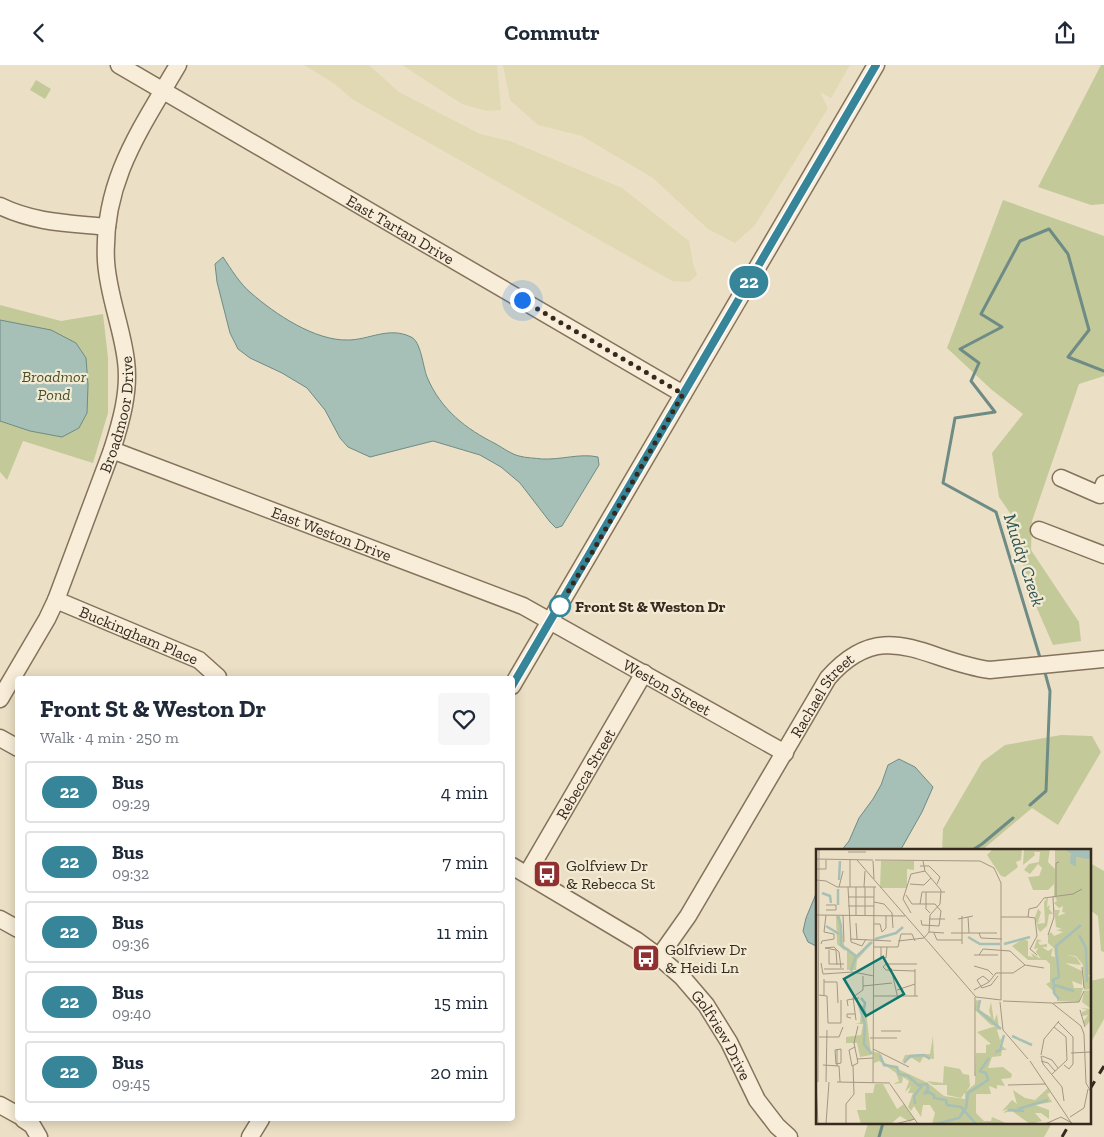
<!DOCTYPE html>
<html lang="en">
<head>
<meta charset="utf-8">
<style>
  :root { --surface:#fff; --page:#f6f6f7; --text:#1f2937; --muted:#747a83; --line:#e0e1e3 }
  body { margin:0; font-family:"Zilla Slab",serif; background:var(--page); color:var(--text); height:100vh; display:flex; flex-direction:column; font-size:19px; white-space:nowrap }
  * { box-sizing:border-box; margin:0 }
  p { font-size:16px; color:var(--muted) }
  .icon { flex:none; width:28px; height:28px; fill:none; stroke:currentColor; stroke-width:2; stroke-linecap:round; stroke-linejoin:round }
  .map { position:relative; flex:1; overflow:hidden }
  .drawer { position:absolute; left:15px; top:611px; width:500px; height:445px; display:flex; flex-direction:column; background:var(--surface); border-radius:5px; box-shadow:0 2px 12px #0003 }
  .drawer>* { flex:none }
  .badge { padding:0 10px; border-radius:16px; font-size:18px; line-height:32px }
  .you { position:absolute; width:25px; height:25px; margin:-12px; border:4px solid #fff; border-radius:50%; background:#1a73e8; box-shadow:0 0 0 8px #1a73e833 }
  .map>.badge { position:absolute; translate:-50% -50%; box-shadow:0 0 0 2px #fff }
  .round { display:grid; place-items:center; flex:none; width:52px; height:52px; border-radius:5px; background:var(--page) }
  .headline { display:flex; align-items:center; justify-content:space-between; height:85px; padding:0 25px }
  h1 { font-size:24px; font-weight:800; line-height:38px }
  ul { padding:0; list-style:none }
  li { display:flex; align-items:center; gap:15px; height:62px; margin:0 10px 8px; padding:0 15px; border:2px solid var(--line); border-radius:5px }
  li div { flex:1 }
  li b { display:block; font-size:19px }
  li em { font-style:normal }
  li .badge { min-width:55px; font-weight:700; text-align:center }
  header { display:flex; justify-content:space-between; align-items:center; height:65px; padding:0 25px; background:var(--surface); font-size:22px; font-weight:800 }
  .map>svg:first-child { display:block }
  .farmland { fill:#e0d9b3 }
  .green { fill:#c3c999 }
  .water { fill:#a6bfb7; stroke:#6e8c85 }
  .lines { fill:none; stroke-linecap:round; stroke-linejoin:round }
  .stream { stroke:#6e8c85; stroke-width:3 }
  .minor-casing { stroke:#85725c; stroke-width:19 }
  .minor { stroke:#f7edd8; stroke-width:16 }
  .rail { stroke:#362a1f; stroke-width:3; stroke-dasharray:9 9; stroke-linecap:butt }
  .line-casing { stroke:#fff; stroke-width:11 }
  .line { stroke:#378599; stroke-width:8 }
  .walk { stroke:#362a1f; stroke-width:5; stroke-dasharray:0 9 }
  .stop-dot { fill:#fff; stroke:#378599; stroke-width:2.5 }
  .labels { text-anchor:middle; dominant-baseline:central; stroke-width:4.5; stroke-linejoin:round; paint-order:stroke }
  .street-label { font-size:16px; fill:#362a1f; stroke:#f3ead4 }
  .park-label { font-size:16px; font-style:italic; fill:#475127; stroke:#f3ead4 }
  .stop-label { font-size:16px; font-weight:bold; fill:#362a1f; stroke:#f3ead4; text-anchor:start }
  .poi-label { font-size:16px; fill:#362a1f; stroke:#f3ead4; text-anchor:start }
  .water-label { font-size:18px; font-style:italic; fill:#2f5552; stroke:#f3ead4 }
  .inset-river { fill:none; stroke:#a6bfb7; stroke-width:2.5 }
  .inset-road { fill:none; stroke:#a39783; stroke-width:1 }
  .view { fill:#0f766e; fill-opacity:0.15; stroke:#0f766e; stroke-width:2.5 }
  .inset-edge { fill:none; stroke:#362a1f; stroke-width:2.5 }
</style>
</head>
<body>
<header><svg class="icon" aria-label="back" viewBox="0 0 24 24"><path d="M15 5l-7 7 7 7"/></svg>Commutr<svg class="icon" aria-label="share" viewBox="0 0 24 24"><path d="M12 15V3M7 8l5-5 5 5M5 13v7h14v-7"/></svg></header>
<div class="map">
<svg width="1104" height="1072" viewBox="0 0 1104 1072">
  <rect width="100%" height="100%" fill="#ebe0c5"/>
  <path class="farmland" d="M304,0H369L399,27L480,69L510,76L622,123L689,176L693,198L697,210L689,217L672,216L352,34L335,19Z
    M402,0H497L501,45L487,46L462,39Z
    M503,0H850L831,33L820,27L828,43L755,160L735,178L708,164L653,113L582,71L538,60L510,35Z"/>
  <path class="green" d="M1101,0H1104V139L1091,140L1038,122Z
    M36,15L51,24L45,34L30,25Z
    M1003,135L1104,171V311L1079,319L1032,456L1031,485L1079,557L1081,576L1053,580L1029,525L1012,451L999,432L992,388L1023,349L992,325L947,283Z
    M0,240L61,256L103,249L108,293V348L93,398L23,376L7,415L0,407Z
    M1061,670L1092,671L1101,687L1058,760L1032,743L981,786H942L943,764L982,697L1005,680Z
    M1090,798L1104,806V887L1101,886L1098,851L1090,845Z
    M1104,913V954L1090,979V916Z
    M868,1058H1052L1044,1072H864Z"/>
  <path class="water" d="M223,192C231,204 240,219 251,228C275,249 315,276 348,275C369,275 389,261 411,272C421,276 423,302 427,312C441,345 466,364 496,379C503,383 511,389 519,391C526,393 535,393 542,394C561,395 580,388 598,392L599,400L562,461L556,463L550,457L520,418L501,402L480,390L433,376L370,392L348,382L340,373L325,345L307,323L282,308L250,293L238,284L230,268L217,217L215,199Z
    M0,255L51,265L76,278L86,293L88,320L87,348L79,363L62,372L30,366L0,356Z
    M899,694L915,702L933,722L922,747L900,786H841L849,776L859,753L873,734L881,720L888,700Z
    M818,824V882L808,877L803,866L806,853Z"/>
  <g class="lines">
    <path class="stream" d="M1041,596L996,447L943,418L955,353L995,347L971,316L979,298L960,284L1002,262L981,249L1020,176L1049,164L1068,189L1089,265L1068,292L1104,306
      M1030,740L1046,726L1050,626L1044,604
      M971,786L982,779L1013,753
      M879,1072L883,1058"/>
    <g class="minor-casing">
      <g id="minor">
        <path id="s1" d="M119,0L683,329"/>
        <path d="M0,141C35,158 69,158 107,162"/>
        <path id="s2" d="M112,385L523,541L785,688"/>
        <path d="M1061,413L1100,430L1104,419"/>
        <path d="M1039,465L1104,490"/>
        <path id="s3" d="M56,535L199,595L218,612"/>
        <path d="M512,621L876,0"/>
        <path id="s4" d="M0,634L47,554L56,535L112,385C121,357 130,326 126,296C122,262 108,230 106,196C102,117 140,65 178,0"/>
        <path d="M0,673L18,683"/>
        <path id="s5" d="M512,801L636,875L659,892L682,912L706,940L729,977L757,1035L777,1061L789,1072"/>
        <path id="s6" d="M527,809L644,608"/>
        <path d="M0,854L18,864"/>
        <path id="s7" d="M659,892L688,851L828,613C884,549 926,597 990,605L1104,594"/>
        <path d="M0,1040L18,1050"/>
        <path d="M23,1054L32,1060L39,1072"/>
        <path d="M250,1072L261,1054"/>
      </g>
    </g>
    <use href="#minor" class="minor"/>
    <path class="rail" d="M1090,1024L1104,1001
      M1062,1072L1070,1058"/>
  </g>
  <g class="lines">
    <g class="line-casing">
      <path id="line" d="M512,621L876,0"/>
    </g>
    <use href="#line" class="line"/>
    <path class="walk" d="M522,235L683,329L593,486L558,543L560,541"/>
  </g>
  <defs>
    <g id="bus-square" transform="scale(1.4375)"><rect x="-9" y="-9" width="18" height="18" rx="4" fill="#903031" stroke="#f3ead4"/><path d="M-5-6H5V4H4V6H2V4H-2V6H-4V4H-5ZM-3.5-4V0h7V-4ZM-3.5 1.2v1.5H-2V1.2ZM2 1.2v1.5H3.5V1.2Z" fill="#fff"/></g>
  </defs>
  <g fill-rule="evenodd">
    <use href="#bus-square" x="547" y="809"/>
    <use href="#bus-square" x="646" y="893"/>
  </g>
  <circle class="stop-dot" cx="560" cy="541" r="10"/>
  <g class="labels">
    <g class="street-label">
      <text stroke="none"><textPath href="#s1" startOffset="326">East Tartan Drive</textPath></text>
      <text stroke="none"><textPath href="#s4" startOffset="310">Broadmoor Drive</textPath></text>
      <text stroke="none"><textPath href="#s2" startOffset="235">East Weston Drive</textPath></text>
      <text stroke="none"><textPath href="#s3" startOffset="90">Buckingham Place</textPath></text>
      <text stroke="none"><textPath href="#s2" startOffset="605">Weston Street</textPath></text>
      <text stroke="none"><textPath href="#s7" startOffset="309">Rachael Street</textPath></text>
      <text stroke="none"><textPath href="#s6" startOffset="116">Rebecca Street</textPath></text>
      <text stroke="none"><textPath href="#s5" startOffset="274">Golfview Drive</textPath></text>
    </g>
    <g class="park-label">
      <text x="54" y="311">Broadmor<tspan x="54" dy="18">Pond</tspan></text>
    </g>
    <g class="stop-label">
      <text x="575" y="541">Front St &amp; Weston Dr</text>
    </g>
    <g class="poi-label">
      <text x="566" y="800">Golfview Dr<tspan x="566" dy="18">&amp; Rebecca St</tspan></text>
      <text x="665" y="884">Golfview Dr<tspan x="665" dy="18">&amp; Heidi Ln</tspan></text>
    </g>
    <g class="water-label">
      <text transform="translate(1024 495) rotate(72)">Muddy Creek</text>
    </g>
  </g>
  <g transform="translate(816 784)">
    <rect width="275" height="275" fill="#ebe0c5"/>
    <path d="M177,0H206L205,11L200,13L202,18L189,28L185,27L171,6ZM208,0H234L232,13L239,20V0H248L255,5V14L260,18V8L275,11V125L272,127L275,128V140L268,141L267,116L260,107L250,106L260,108L265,116L249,114L266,122V136L256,132L258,139H267L263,153L241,152V146L230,135L234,133V115L230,111H212L196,97L207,90L212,92V107L217,108L215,104L225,110L220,103L222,99L218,100L221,90L226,92L222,93L224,96L231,95V98H226L232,102L237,99L235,107L239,108L238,99L232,94V86L235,83L238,87L247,83L240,81L246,80L240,78L238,57L239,61H244L242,67L250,64L246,63L247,57L243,59L238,54L241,52L239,48L243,47H238V35L232,41H217L212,28L223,27L226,19L222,15L214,25L208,21L213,15L223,13L224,3H218L219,6L207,16ZM65,12H98V21L91,20V39H64ZM232,48L231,58L234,56L233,60L237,65H233L231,77L224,83L222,80L219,68L222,60L225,63L222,73L226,69L221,75L229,74L228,53ZM20,67H24L29,102L21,95ZM53,93H57L41,111L40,121H31V98L41,107ZM275,141V171L270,177L267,173L272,166L266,167V163L271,161L265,159L275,160L266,153L268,142ZM160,151L164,152L163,161L175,168L173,162L175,153L178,172L181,165L183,180L181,181L184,191L186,188L183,200L177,203L185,201L186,197L191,201H186L185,207L176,208L172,219L187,218L196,225L195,229L185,230L189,237L181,236V240L173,237L175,245H160V264L168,272H175L176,268L192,275H116L119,264L114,256H107L105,268L98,257L95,262L92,258L97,244H92L95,237L89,243L93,232L87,228L86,234L77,235L83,232L80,224L63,212L58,214V203L64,204L67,213L112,234L128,247L149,250V243L159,235L160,204H170V196L175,195L161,183L180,177L175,176L159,161ZM50,161L55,206L44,208L41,194H30V188L45,186L47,175H39L44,174L45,163ZM117,187L118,210L107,208L104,214L96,209L86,213L89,206L114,205ZM128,217L144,220L147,225L153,226L154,237L145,249L131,246V236H117L111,232L127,234ZM59,235H67L81,260L88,255L98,270L94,273L84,267L75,275H45L41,261H50L49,244H57ZM232,239L234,244L231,245L236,253L219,256L233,261V270L225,264H219L226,272L214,275L196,262L187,264L192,260L186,262L196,251L201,255L197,241L209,249L219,251Z" fill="#c3c999"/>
    <path d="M248,0H275V11L260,8V18L254,14L255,5Z" fill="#a6bfb7"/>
    <path class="inset-river" d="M23,31L24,12M6,44L14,47L15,54M22,56V40M22,67L25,77V96L40,107L35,122M10,77L23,85M263,86L270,99L271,133M152,88L164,95H184M59,90L80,84L87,78M188,95L214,88M41,107L56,93M238,136V144L243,150M258,142L238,136L237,131L243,128L240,97L265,76M45,149L49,154L48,160L43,156L49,176L48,195L56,205M164,151L162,161L185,180M196,187L216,196M179,203L184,201L188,186M64,206L68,216L81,218L83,225L92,227L102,236L111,235L112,240L108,245L112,243L118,246V249L130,251L131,256L145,258L160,275M88,214L94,207L108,206L114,210M99,255L98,247L105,238L103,236M202,260L232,251M192,261L208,262M120,275L143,269L150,259L152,244L172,231L170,224L164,222L173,209"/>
    <path class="inset-road" d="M32,3H50M0,10L57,11M41,11L160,148L185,151M59,11L164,12L178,19L185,34V151M57,12L58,30M107,12L109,22L125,41L124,55L114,66L113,83L108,89M104,17H113L124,28L121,35M0,20H10V11M0,31L10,32L21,38H60M94,35L108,36L115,29M23,38L27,22M32,38L35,93L46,97L50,90M34,38V11M48,38L49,22M110,43V60L114,64M90,46L96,55H119L125,62L123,77L106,76L105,71M240,47V14L243,13M32,48H58M58,53L68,55L76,64L77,79M104,55L106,43H129M32,57H58M10,61H20V56H10M95,64L87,50L95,25L109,22M0,66L89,67M27,66L28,93M40,66V38M49,67V38M152,68L153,84M185,68H212L213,60L221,58L228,49L257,45L266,40M212,68L219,69L221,87L214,100L221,106M113,70H129M142,70L157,67M40,74L41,90M58,75H64L66,83L70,79V67M113,83L128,84M118,84L121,91H146M135,84H181M163,84L165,89L186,90M232,86L238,68L237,48M34,90L75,92M82,92L108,89M5,95L6,92L18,90V85L8,83L10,66M146,95V67M58,98H82L85,85H96L99,92M65,98V108L70,109L71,98M13,101V115H28M20,101L9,99L18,98L23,103L25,119M20,101L21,116M158,106H182M163,106L167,100L194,102L209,116L228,119M5,114L7,125L37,123L58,127M158,117L172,121L177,126M266,118L268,139M75,119L82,150M8,120H28M99,120V147M99,122L70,121L67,118L70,115H101M173,132L167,127L161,131L166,139L175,136L182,127M8,133H21L22,154M47,137L76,134M81,141L99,135M158,141L173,133L180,124H197L209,116M3,146L11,147L12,174H25V151M8,146V130M58,147H102M187,152L236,154L265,177L268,185L270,234L275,243M184,153L187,181L212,210M237,154L263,153L268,142M32,157L31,151L43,149M264,161L269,178M35,169L31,168V165H39M40,171L37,148L47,141V127M242,173L257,188V215L253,220L248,216M65,182H85M3,188H23L27,178M54,189H81M39,198L33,201L36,217L42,214L38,194L42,177M21,200V217M25,200V214L20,215L19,201ZM57,200L93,218M255,204L275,203M225,206L228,190L243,172M225,207L227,215L246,238L248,252M226,207L236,211L242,219M41,210L57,209M214,212L256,275M225,212L232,214L239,222M7,216L23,217L24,233M236,225L251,211L250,188L238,178M159,227V148M0,233L2,275M2,233L3,0M10,233L11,181M21,233L74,234M57,234L58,38M74,235L102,275M192,236L230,235M254,268L268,259L272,240M10,275L13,233M30,275V255L38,245L37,217M79,275L99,270M229,275L245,268L256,274"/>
    <path class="view" d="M67,108L88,145L50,167L28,130Z"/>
    <rect width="275" height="275" class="inset-edge"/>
  </g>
</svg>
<div class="you" style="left:522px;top:235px"></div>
<b class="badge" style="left:749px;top:217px;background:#378599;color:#fff">22</b>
<section class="drawer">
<div class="headline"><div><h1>Front St &amp; Weston Dr</h1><p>Walk · 4 min · 250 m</p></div><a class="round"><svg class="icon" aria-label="heart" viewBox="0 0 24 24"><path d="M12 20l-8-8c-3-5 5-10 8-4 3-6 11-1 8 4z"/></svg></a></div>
<ul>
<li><span class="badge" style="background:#378599;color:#fff">22</span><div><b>Bus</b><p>09:29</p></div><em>4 min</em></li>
<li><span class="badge" style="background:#378599;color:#fff">22</span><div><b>Bus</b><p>09:32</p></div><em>7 min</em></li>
<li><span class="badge" style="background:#378599;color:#fff">22</span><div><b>Bus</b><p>09:36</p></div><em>11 min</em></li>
<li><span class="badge" style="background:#378599;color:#fff">22</span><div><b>Bus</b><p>09:40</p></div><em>15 min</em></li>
<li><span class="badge" style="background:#378599;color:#fff">22</span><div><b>Bus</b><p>09:45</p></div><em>20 min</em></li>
</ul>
</section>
</div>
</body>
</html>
